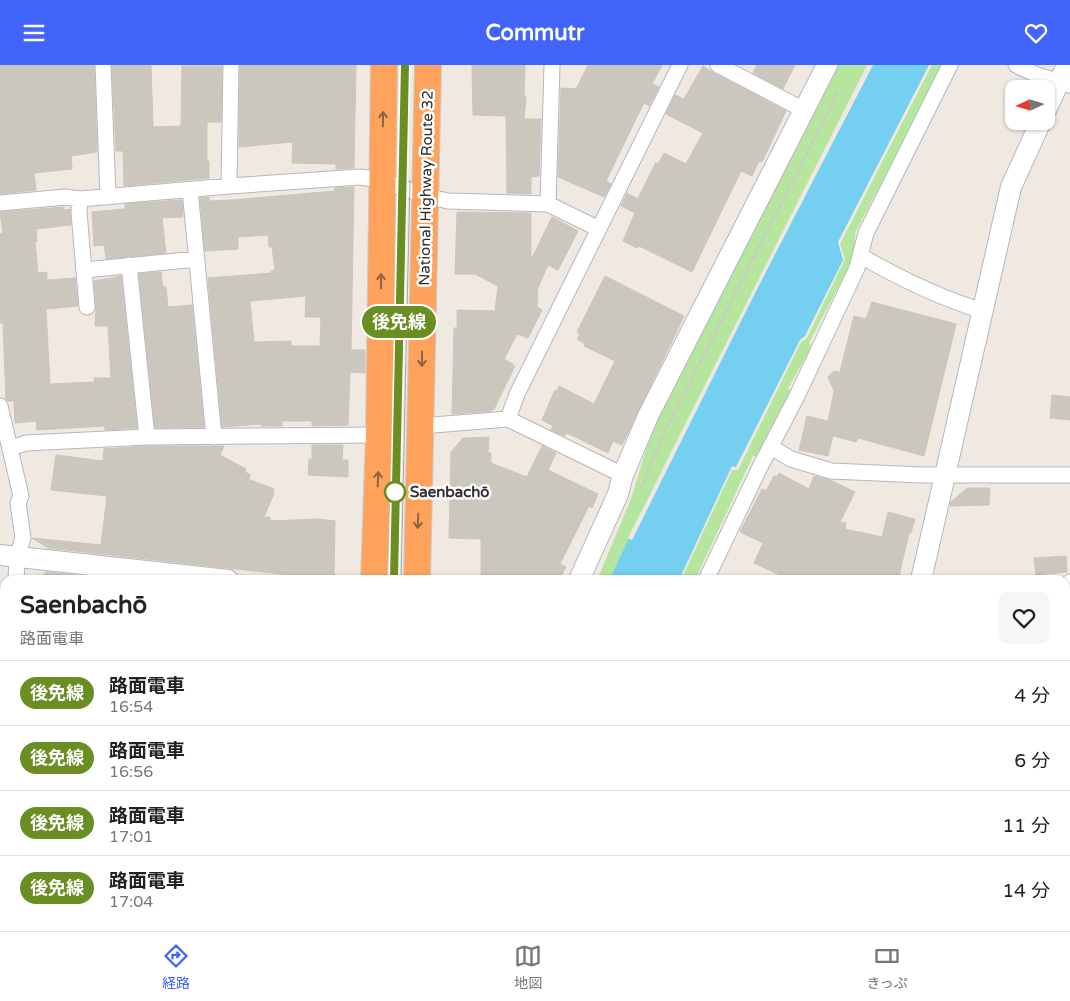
<!DOCTYPE html>
<html lang="ja">
<head>
<meta charset="utf-8">
<style>
  :root { --surface:#fff; --page:#f6f6f6; --text:#222; --muted:#767676; --line:#e0e0e0; --accent:#4264fb }
  body { margin:0; font-family:"Varela Round","Noto Sans JP",sans-serif; background:var(--page); color:var(--text); height:100vh; display:flex; flex-direction:column; font-size:19px; white-space:nowrap }
  * { box-sizing:border-box; margin:0 }
  p { font-size:16px; color:var(--muted) }
  .icon { flex:none; width:28px; height:28px; fill:none; stroke:currentColor; stroke-width:2; stroke-linecap:round; stroke-linejoin:round }
  .map { position:relative; flex:1; overflow:hidden }
  .sheet { position:absolute; left:0px; top:510px; width:1070px; height:356px; display:flex; flex-direction:column; background:var(--surface); border-radius:15px 15px 0 0; box-shadow:0 1px 4px #0004 }
  .sheet>* { flex:none }
  .badge { padding:0 10px; border-radius:16px; font-size:18px; line-height:32px }
  .needle { width:32px; rotate:266deg }
  .fabs { position:absolute; left:1005px; top:15px; display:grid; gap:10px }
  .fabs a { display:grid; place-items:center; width:50px; height:50px; border-radius:10px; background:var(--surface); box-shadow:0 1px 4px #0004; font-size:25px }
  .map>.badge { position:absolute; translate:-50% -50%; box-shadow:0 0 0 2px #fff }
  .round { display:grid; place-items:center; flex:none; width:52px; height:52px; border-radius:10px; background:var(--page) }
  .summary { display:flex; align-items:center; justify-content:space-between; height:85px; padding:0 20px }
  h1 { font-size:24px; font-weight:700; line-height:38px }
  ul { padding:0; list-style:none }
  li { display:flex; align-items:center; gap:15px; height:65px; padding:0 20px; border-top:1px solid var(--line) }
  li div { flex:1 }
  li b { display:block; font-size:19px }
  li em { font-style:normal }
  li .badge { min-width:55px; font-weight:700; text-align:center }
  header { display:flex; justify-content:space-between; align-items:center; height:65px; padding:0 20px; background:var(--accent); color:#fff; font-size:22px; font-weight:700 }
  .tabs { display:flex; justify-content:space-around; align-items:center; height:70px; border-top:1px solid var(--line); background:var(--surface); font-size:14px; color:var(--muted) }
  .tabs a { display:grid; justify-items:center; gap:2px }
  .tabs .current { color:var(--accent) }
  .map>svg:first-child { display:block }
  .green { fill:#b6e59e }
  .water { fill:#75cff0 }
  .pier { fill:#efe9e1 }
  .building { fill:#cbc7bf; stroke:#cbc5ba; fill-rule:evenodd }
  .lines { fill:none; stroke-linecap:round; stroke-linejoin:round }
  .street-casing { stroke:#b4b7c1; stroke-width:17 }
  .secondary-casing { stroke:#b4b7c1; stroke-width:22 }
  .highway-casing { stroke:#c9c9c9; stroke-width:28 }
  .path { stroke:#c9c9c9; stroke-width:3; stroke-dasharray:4 2.5; stroke-linecap:butt }
  .street { stroke:#fff; stroke-width:15 }
  .secondary { stroke:#fff; stroke-width:20 }
  .highway { stroke:#ffa35c; stroke-width:26 }
  .tram { stroke:#a3a6b8; stroke-width:1 }
  .oneway { stroke:#8c6343 }
  .line-casing { stroke:#fff; stroke-width:11 }
  .line { stroke:#6b8e23; stroke-width:8 }
  .stop-dot { fill:#fff; stroke:#6b8e23; stroke-width:2.5 }
  .labels { text-anchor:middle; dominant-baseline:central; stroke-width:5; stroke-linejoin:round; paint-order:stroke }
  .street-label { font-size:15px; fill:#2e2e2e; stroke:#fff }
  .stop-label { font-size:15px; font-weight:bold; fill:#2e2e2e; stroke:#fff; text-anchor:start }
</style>
</head>
<body>
<header><svg class="icon" aria-label="menu" viewBox="0 0 24 24"><path d="M4 6h16M4 12h16M4 18h16"/></svg>Commutr<svg class="icon" aria-label="heart" viewBox="0 0 24 24"><path d="M12 20l-8-8c-3-5 5-10 8-4 3-6 11-1 8 4z"/></svg></header>
<div class="map">
<svg width="1070" height="866" viewBox="0 0 1070 866">
  <rect width="100%" height="100%" fill="#efe9e1"/>
  <path class="green" d="M837,0H867L657,415L609,515H597L631,434L653,362Z
    M932,0H943L855,168V190L809,278L812,282L788,323L792,329L758,392L753,391L695,515H681L732,405H738L801,277L807,273L845,194L840,179Z
    M1065,814H1069L1070,866H924L923,861H1065Z
    M107,861H169V866H112L111,862Z"/>
  <path class="water" d="M868,0H929L838,177L843,195L805,271L800,275L736,402L732,401L679,515H609L648,433L756,226Z
    M45,861H88L108,864L109,866H40Z"/>
  <path class="pier" d="M868,0H873L756,226L632,475L628,473Z"/>
  <path class="building" d="M0,0H94L97,87L71,91L72,104L34,108L36,125L0,129Z
    M112,0H151L153,62L181,61L182,1H222L221,57H207V96H209V113L124,121L123,86H116Z
    M240,0H356L354,103L336,104V99L292,98L293,77L239,82Z
    M472,0H525L524,32H526L524,54H541L539,111L531,112V129L507,128L506,51L473,50Z
    M588,0H662L652,19L659,22L649,41L644,38L635,56L606,116L611,119L604,132L558,112L561,23L576,24Z
    M757,0H795L783,24L753,8Z
    M703,1L714,8L786,46L762,97L759,96L752,111L741,106L692,207L639,181L637,183L623,176L635,148L621,141L627,128L638,134L656,97L658,99L664,88L686,99L703,68L666,49L675,30L684,34Z
    M354,122L351,285H365V308L350,307L348,360L312,361V356H282V361H262L261,359L222,362L208,213L271,208V206L275,205L272,182H269L268,170L238,172V184L205,186L200,133L209,132V136L232,135L335,126V123ZM306,231L305,252H321L320,281H291V276L254,277L250,236Z
    M182,135L183,152L162,153L166,188L106,194L104,180L94,181L92,147L125,144V139Z
    M64,142V145L70,144L71,160L36,164L37,176H35L38,208L47,207V215L75,213L78,241L46,244L50,319L95,317L94,313H111L108,261H95L96,241L94,216L121,211L137,363L105,365V361L37,365L36,356L15,358L14,336H8L6,334L3,258H0V169L3,168L0,147Z
    M457,147L531,148V195L552,152L578,166L558,205L548,200L537,225L538,232L537,242L542,245L528,273L517,269L504,294L513,299L512,300L515,301L494,344L491,346L452,349L454,263H457V245L495,246L498,221L475,209H455Z
    M161,207L162,218L163,222H166L168,242L192,240L204,362L155,363L139,209Z
    M605,211L684,251L622,380L613,376L608,388L567,368L565,371L551,365L553,361L542,355L555,325L557,326L559,321L594,339L615,296L584,281L585,279L577,274L580,269L577,267Z
    M872,237L956,259L924,391L858,373L856,377L833,371L828,391L799,385L807,351L828,356L834,326L828,312L834,306L840,307L854,251L866,254Z
    M1052,330L1070,332V355L1050,353Z
    M489,372L488,388H491V398L527,412L542,381L556,388L548,405L598,429L592,443L589,441L560,499L566,502L559,515H481V474L449,473L451,387L463,373Z
    M312,380H343L342,395H348V412L308,410L309,394H312Z
    M147,381H224L220,390L246,404L245,407L251,410L248,414L274,424L273,431L264,452H270V456L318,454L335,456L334,515L48,483L32,473L101,480L107,431L51,425L56,390L103,396L104,384Z
    M779,408L809,424L814,411L830,415L855,427L840,457L846,458L845,464L882,472L888,447L915,454L911,468H909L898,515H791L754,498L763,478L740,467L762,424L766,426L774,411L777,412Z
    M967,423H990L989,440L950,441L951,437Z
    M1066,491L1067,507L1036,510L1034,493Z
    M46,507L119,515H37Z"/>
  <g class="lines">
    <g class="street-casing">
      <path id="street" d="M103,0L108,132
        M718,0L804,45
        M1016,0L1037,10L1070,20
        M229,121L231,0
        M190,125L214,372
        M80,134L79,147L87,242
        M0,138L65,132L80,134L229,121L360,112L381,115L425,131L448,136L548,139L599,164
        M548,139L552,0
        M861,191C899,213 940,233 983,246
        M129,200L147,372
        M85,205L197,194
        M0,341L21,431L18,438L23,473L17,492L16,515
        M508,354L517,329L680,0
        M421,361L508,354L623,410
        M771,382L791,394L831,406L922,410H1070
        M11,383L26,378L147,372L379,370
        M706,515L761,400L797,331L857,203L866,168L950,0
        M1065,538L1070,517
        M0,813H5
        M803,861L804,866
        M0,864H6
        M458,866L460,861
        M483,866L484,861"/>
    </g>
    <g class="secondary-casing">
      <path id="secondary" d="M1046,45L1067,0
        M0,490L228,515
        M579,515L618,429L623,410L648,351L827,0
        M921,515L1011,122L1041,56
        M1065,578H1070
        M906,861L907,866"/>
    </g>
    <g class="highway-casing">
      <path id="highway" d="M374,515L379,370L384,0
        M417,515L428,0
        M371,866V861
        M411,866V861"/>
    </g>
    <path class="path" d="M661,374L837,29L834,27
      M641,424L662,372"/>
    <use href="#street" class="street"/>
    <use href="#secondary" class="secondary"/>
    <use href="#highway" class="highway"/>
    <path class="tram" d="M394,515L405,0
      M401,515L410,115
      M386,866V861"/>
  </g>
  <defs><path id="oneway-shaft" d="M-6 0H5M1.5-3L5.5 0L1.5 3" fill="none" stroke-width="1.6" stroke-linecap="round" stroke-linejoin="round" transform="scale(1.25)"/></defs>
  <g class="oneway">
    <use href="#oneway-shaft" transform="translate(383 54) rotate(-89)"/>
    <use href="#oneway-shaft" transform="translate(381 216) rotate(-90)"/>
    <use href="#oneway-shaft" transform="translate(422 294) rotate(91)"/>
    <use href="#oneway-shaft" transform="translate(378 414) rotate(-88)"/>
    <use href="#oneway-shaft" transform="translate(418 456) rotate(92)"/>
  </g>
  <g class="lines">
    <g class="line-casing">
      <path id="line" d="M394,515L405,0"/>
    </g>
    <use href="#line" class="line"/>
  </g>
  <circle class="stop-dot" cx="395" cy="427" r="10"/>
  <g class="labels">
    <g class="street-label">
      <text transform="translate(426 123) rotate(-89)">National Highway Route 32</text>
    </g>
    <g class="stop-label">
      <text x="410" y="427">Saenbachō</text>
    </g>
  </g>
</svg>
<div class="fabs">
<a><svg class="needle" viewBox="-14 -14 28 28"><path d="M0-13l5 13h-10z" fill="#e53935"/><path d="M0 13l5-13h-10z" fill="#767676"/></svg></a>
</div>
<b class="badge" style="left:399px;top:257px;background:#6b8e23;color:#fff">後免線</b>
<section class="sheet">
<div class="summary"><div><h1>Saenbachō</h1><p>路面電車</p></div><a class="round"><svg class="icon" aria-label="heart" viewBox="0 0 24 24"><path d="M12 20l-8-8c-3-5 5-10 8-4 3-6 11-1 8 4z"/></svg></a></div>
<ul>
<li><span class="badge" style="background:#6b8e23;color:#fff">後免線</span><div><b>路面電車</b><p>16:54</p></div><em>4 分</em></li>
<li><span class="badge" style="background:#6b8e23;color:#fff">後免線</span><div><b>路面電車</b><p>16:56</p></div><em>6 分</em></li>
<li><span class="badge" style="background:#6b8e23;color:#fff">後免線</span><div><b>路面電車</b><p>17:01</p></div><em>11 分</em></li>
<li><span class="badge" style="background:#6b8e23;color:#fff">後免線</span><div><b>路面電車</b><p>17:04</p></div><em>14 分</em></li>
</ul>
</section>
</div>
<nav class="tabs">
<a class="current"><svg class="icon" aria-label="directions" viewBox="0 0 24 24"><path d="M12 3l9 9-9 9-9-9zM9 14v-3h6M13 9l2 2-2 2"/></svg>経路</a>
<a><svg class="icon" aria-label="map" viewBox="0 0 24 24"><path d="M3 6l6-2 6 2 6-2v14l-6 2-6-2-6 2zM9 4v14M15 6v14"/></svg>地図</a>
<a><svg class="icon" aria-label="tickets" viewBox="0 0 24 24"><path d="M3 7h18v10H3zM15 7v10"/></svg>きっぷ</a>
</nav>
</body>
</html>
